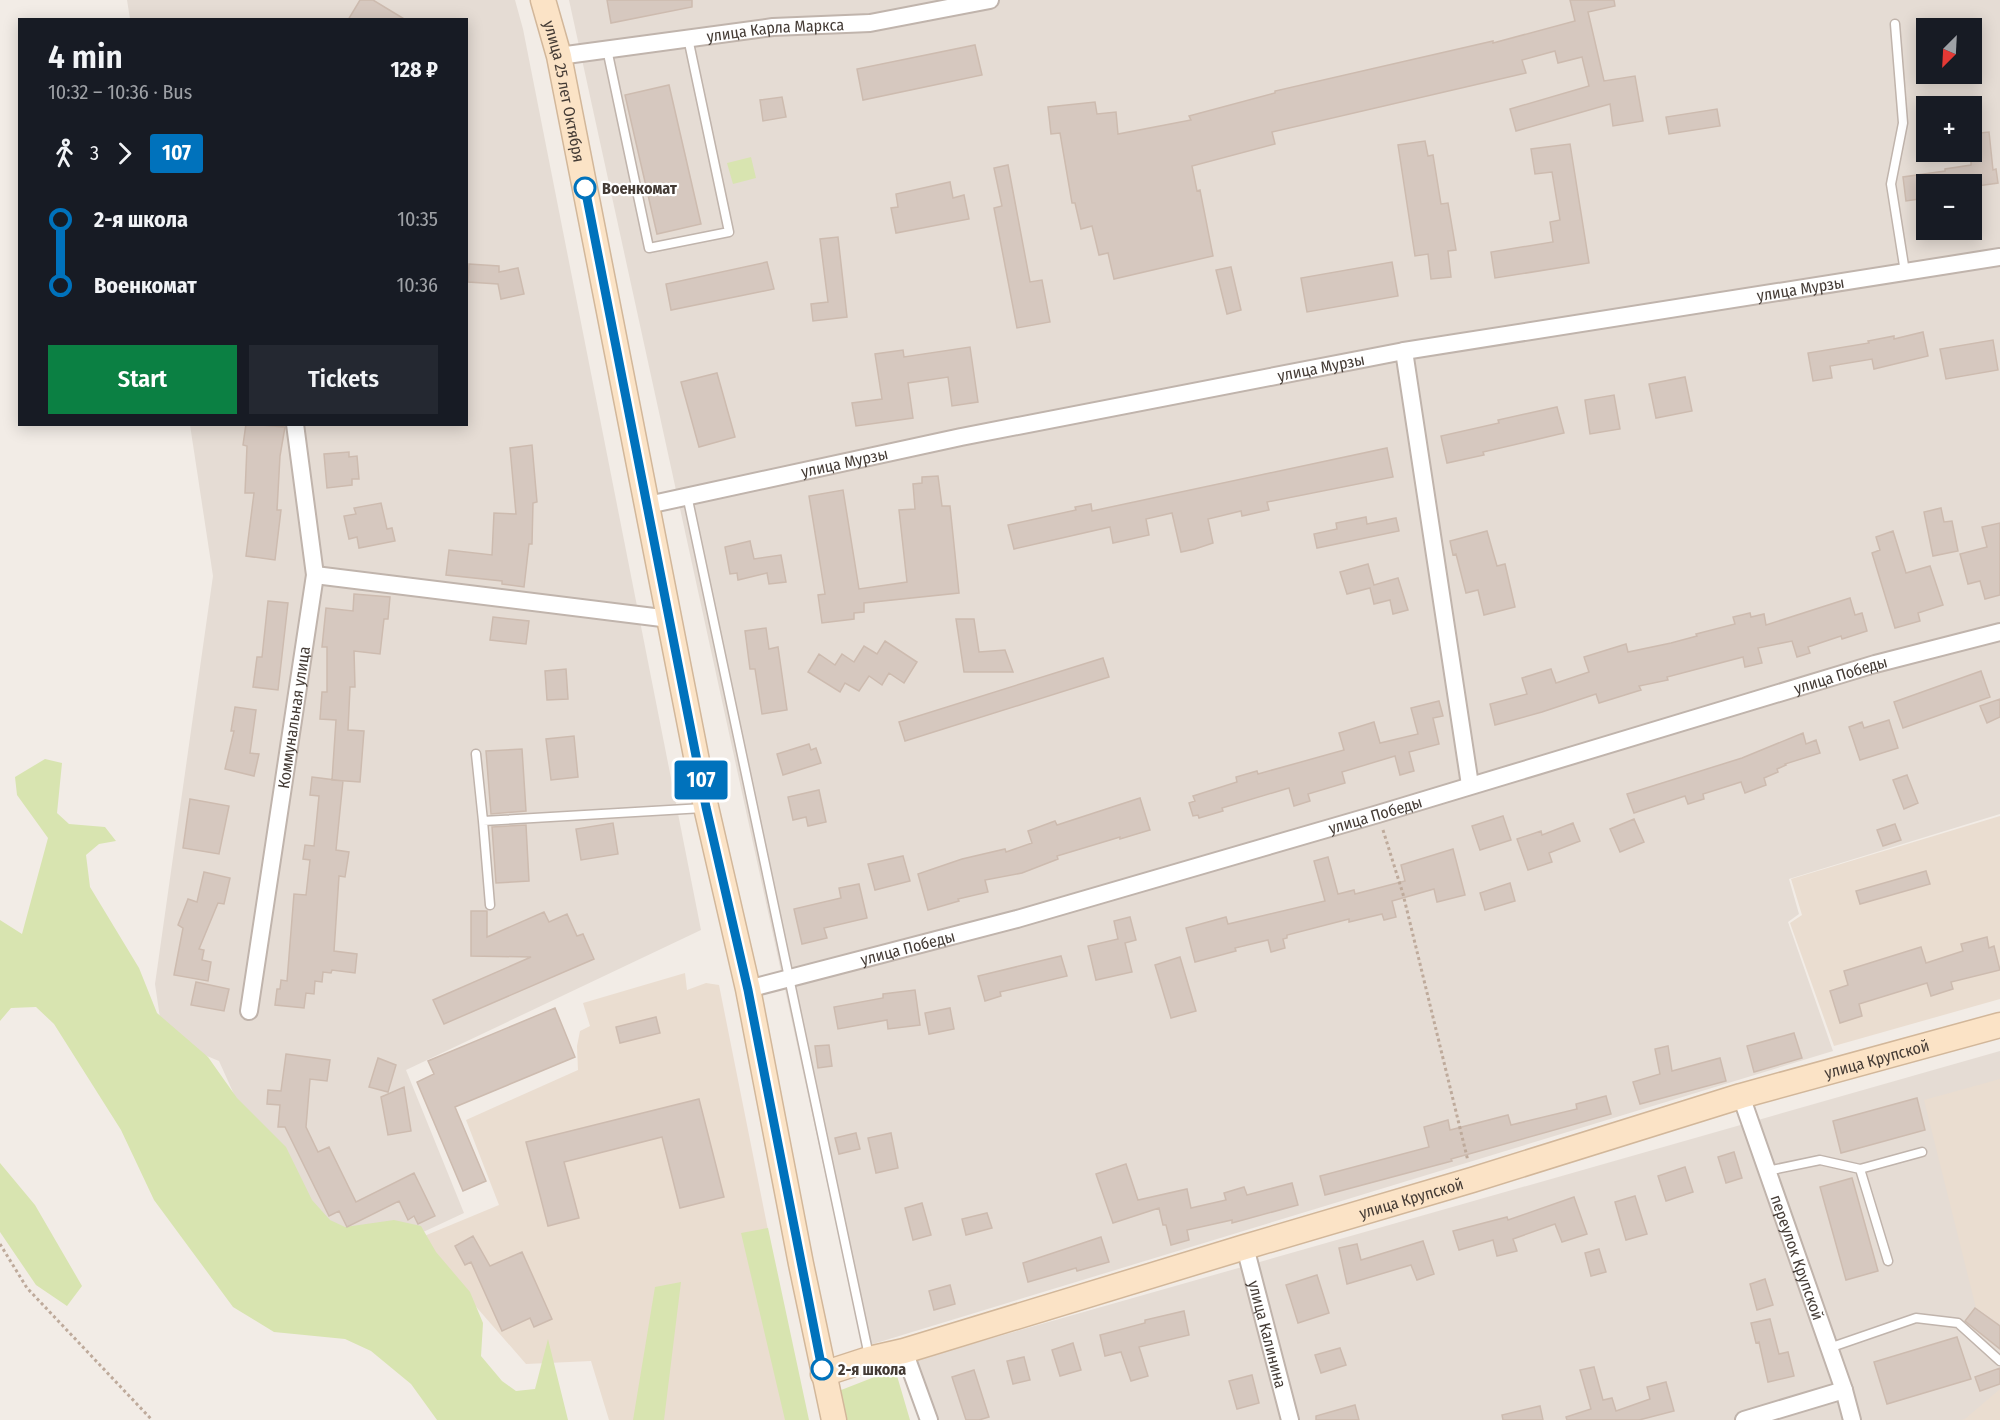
<!DOCTYPE html>
<html lang="en">
<head>
<meta charset="utf-8">
<style>
  :root { --surface:#171b24; --page:#242831; --text:#f1f3f6; --muted:#9ea1a6; --accent:#0b8043 }
  body { margin:0; font-family:"Fira Sans Condensed",sans-serif; background:var(--page); color:var(--text); height:100vh; display:flex; flex-direction:column; font-size:22px; white-space:nowrap }
  * { box-sizing:border-box; margin:0 }
  p { font-size:20px; color:var(--muted) }
  .icon { flex:none; width:33px; height:33px; fill:none; stroke:currentColor; stroke-width:2; stroke-linecap:round; stroke-linejoin:round }
  .map { position:relative; flex:1; overflow:hidden }
  .drawer { position:absolute; left:18px; top:18px; width:450px; height:408px; display:flex; flex-direction:column; background:var(--surface); border-radius:0px; box-shadow:0 3px 15px #0003 }
  .drawer>* { flex:none }
  .badge { padding:0 12px; border-radius:4px; font-size:21px; line-height:39px }
  .needle { width:39px; rotate:204deg }
  .buttons { position:absolute; left:1916px; top:18px; display:grid; gap:12px }
  .buttons a { display:grid; place-items:center; width:66px; height:66px; border-radius:0px; background:var(--surface); box-shadow:0 3px 15px #0003; font-size:30px }
  .map>.badge { position:absolute; translate:-50% -50%; box-shadow:0 0 0 3px #fff }
  .legs { display:flex; align-items:center; gap:9px; height:66px; padding:0 30px; font-size:20px }
  .legs p { margin-inline-start:auto }
  .summary { display:flex; align-items:center; justify-content:space-between; height:102px; padding:0 30px }
  h1 { font-size:33px; font-weight:600; line-height:45px }
  .primary-button { display:flex; gap:12px; margin-top:auto; padding:12px 30px }
  .primary-button a { flex:1; height:69px; border-radius:0px; background:var(--accent); color:#fff; font-size:24px; font-weight:600; line-height:69px; text-align:center }
  .primary-button a+a { background:var(--page); color:var(--text) }
  ul { padding:0 30px; list-style:none }
  li { display:flex; align-items:center; gap:21px; height:66px; font-size:22px }
  li i { display:grid; place-items:center; width:9px; height:100%; margin:0 8px; background:currentColor }
  li i::after { content:''; width:15px; height:15px; margin:-8px; border:4px solid; border-radius:50%; background:var(--surface) }
  li p { margin-inline-start:auto }
  li:first-child i { background:linear-gradient(#0000 50%,currentColor 0) }
  li:last-child i { background:linear-gradient(currentColor 50%,#0000 0) }
  .map>svg:first-child { display:block }
  .residential { fill:#e5dcd4; fill-rule:evenodd }
  .education { fill:#eaddd0 }
  .green { fill:#d8e4b0 }
  .building { fill:#d6c8bf; stroke:#cdbbaf; stroke-width:1.5 }
  .lines { fill:none; stroke-linecap:round; stroke-linejoin:round }
  .lane-casing { stroke:#c0b4ac; stroke-width:11 }
  .street-casing { stroke:#c0b4ac; stroke-width:20 }
  .secondary-casing { stroke:#d2b79a; stroke-width:27 }
  .path { stroke:#beaa9b; stroke-width:3; stroke-dasharray:3 3; stroke-linecap:butt }
  .lane { stroke:#fff; stroke-width:8 }
  .street { stroke:#fff; stroke-width:16 }
  .secondary { stroke:#fbe3c6; stroke-width:24 }
  .line-1-casing { stroke:#fff; stroke-width:14 }
  .line-1 { stroke:#0072bc; stroke-width:9 }
  .stop-1-dot { fill:#fff; stroke:#0072bc; stroke-width:3 }
  .labels { text-anchor:middle; dominant-baseline:central; stroke-width:4.5; stroke-linejoin:round; paint-order:stroke }
  .street-label { font-size:16px; fill:#443b35; stroke:#fff }
  .stop-label { font-size:16px; font-weight:bold; fill:#443b35; stroke:#fff; text-anchor:start }
</style>
</head>
<body>
<div class="map">
<svg width="2000" height="1420" viewBox="0 0 2000 1420">
  <rect width="100%" height="100%" fill="#f2ece6"/>
  <path class="residential" d="M127,0H515L523,29L701,930L406,1070L464,1213L318,1281L219,1061L163,1038L155,984L213,576L190,425L466,424V20L130,19Z
    M569,0H2000V814L1789,879L1799,914L1788,922L1833,1051L863,1347ZM1926,28H1971V74H1926ZM1926,106H1971V152H1926ZM1926,184H1971V230H1926Z
    M2000,1051V1420H922L905,1363Z"/>
  <path class="education" d="M2000,816V999L1834,1046L1790,923L1802,915L1791,879Z
    M685,973L687,990L706,983L719,985L806,1420H609L591,1361L526,1364L417,1239L499,1205L466,1120L578,1070L577,1046L580,1031L590,1026L583,1003Z
    M2000,1079V1324L1976,1308L1924,1100Z
    M2000,1389V1420H1962L1965,1419Z"/>
  <path class="green" d="M751,157L756,178L733,184L727,163Z
    M45,759L62,763L57,813L69,824L105,827L116,841L99,844L86,855L90,887L139,968L157,1013L208,1057L237,1098L286,1147L312,1200L330,1220L345,1227L394,1220L421,1226L436,1252L470,1292L483,1323L481,1356L502,1381L516,1391L535,1389L548,1339L568,1420H437L411,1384L371,1351L345,1339L274,1332L233,1307L154,1200L121,1130L54,1024L36,1007L11,1008L0,1021V920L22,934L48,838L17,795L15,777Z
    M0,1163L35,1205L82,1286L67,1306L36,1285L0,1232Z
    M768,1228L809,1420H785L741,1233Z
    M681,1282L664,1420H633L655,1287Z
    M895,1369L910,1420H843L836,1392Z"/>
  <path class="building" d="M360,0H373L406,20H348Z
    M607,0H692V7L611,23Z
    M1570,0H1614L1615,6L1588,12L1604,81L1635,76L1643,121L1613,126L1610,104L1516,131L1510,109L1589,86L1582,57L1558,63L1555,51L1522,60L1526,73L1272,132L1275,144L1192,166L1197,191L1200,190L1213,256L1114,279L1108,253L1099,255L1092,226L1081,229L1075,203H1072L1060,133L1051,134L1048,107L1095,102L1097,114L1116,112L1118,134L1191,120L1189,116L1275,93V91L1493,41V43L1575,21Z
    M975,45L982,75L863,100L857,69Z
    M669,85L701,224L657,234L625,95Z
    M782,97L786,117L763,121L760,100Z
    M1717,109L1720,126L1669,134L1666,117Z
    M1989,132L1993,170L1996,169L1998,183L1971,187V184H1926V198L1906,201L1903,177L1945,171V169L1971,165V134Z
    M1425,141L1428,156L1433,155L1441,204L1448,203L1456,250L1448,251L1451,277L1431,279L1428,254L1415,256L1398,145Z
    M1570,144L1589,263L1495,278L1491,252L1553,242L1550,222L1560,220L1552,172L1535,174L1531,149Z
    M1008,165L1030,282L1042,280L1050,322L1017,328L994,208L1002,206L994,168Z
    M950,182L953,198L964,195L969,219L896,233L891,208L898,207L896,194Z
    M838,237L847,317L813,321L811,304L828,302L820,239Z
    M767,262L774,289L671,310L666,284Z
    M1392,262L1398,296L1307,312L1301,278Z
    M469,264L499,266V272L518,268L524,294L501,299L498,284L468,282Z
    M1231,267L1241,310L1227,314L1216,270Z
    M1923,332L1928,356L1874,369L1872,359L1830,366L1832,378L1813,381L1808,353L1869,343L1868,341L1894,336V339Z
    M1993,340L1998,370L1946,379L1940,349Z
    M970,347L978,402L952,406L948,377L908,383L913,418L856,426L852,403L882,399L875,354L903,350L904,357Z
    M717,373L735,437L699,447L681,382Z
    M1685,377L1692,411L1656,418L1649,384Z
    M1614,395L1620,429L1590,434L1585,400Z
    M1557,407L1564,433L1483,452L1484,455L1447,463L1441,436L1499,423L1498,420Z
    M246,424L285,427L280,456L277,510H281L275,560L246,556L254,493H245L247,446L243,445Z
    M532,445L537,502L533,503L532,544H529L524,587L502,584V581L446,575L449,550L492,555L494,513L516,514L510,448Z
    M1387,448L1393,477L1267,502L1269,510L1242,516L1241,511L1208,519L1213,543L1195,549L1181,552L1172,513L1146,519L1149,535L1113,543L1110,527L1014,549L1008,525L1076,510L1075,507L1091,504L1092,511Z
    M349,452V457L357,456L359,479H352V485L327,488L324,454Z
    M938,476L942,506H950L959,593L864,603V612L854,613V619L822,623L818,595L825,594L809,496L843,490L859,589L907,582L899,510L915,509L913,484L922,483V477Z
    M381,503L387,529L392,528L395,541L359,548L357,537L349,539L344,516L356,514L354,508Z
    M1941,508L1944,522L1952,521L1958,551L1933,556L1924,512Z
    M1366,517L1367,524L1396,518L1399,531L1317,548L1314,534L1337,529L1336,523Z
    M2000,523V595L1985,599L1980,581L1968,584L1960,554L1987,547L1982,527Z
    M1487,531L1497,566L1505,564L1515,607L1484,615L1478,590L1466,593L1456,554L1453,555L1450,541Z
    M1893,531L1906,573L1930,566L1943,605L1918,613L1920,621L1895,628L1872,553L1880,550L1876,537Z
    M750,541L754,559L781,555L786,582L769,584L767,573L738,580L737,573L730,574L725,547Z
    M1368,564L1374,585L1398,578L1408,610L1393,614L1390,600L1374,604L1370,588L1347,594L1340,572Z
    M354,594L390,597L388,619H384L380,654L354,651L355,687H350L348,730L364,731L360,782L332,780L336,720L320,719L322,692H327V647H322L326,608L353,611Z
    M1850,598L1855,615L1862,613L1867,631L1842,639L1841,636L1808,647L1810,653L1797,657L1792,641L1758,648L1762,663L1745,667L1743,657L1667,677L1668,680L1639,686L1641,690L1599,703L1596,694L1542,712L1495,725L1490,704L1527,694L1522,678L1551,669L1556,683L1589,672L1584,657L1626,644L1628,652L1671,643L1697,636L1696,634L1735,624L1733,617L1750,613L1751,617L1764,614L1766,625Z
    M268,601L288,603L278,690L253,687L257,657H262Z
    M493,617L529,621L526,644L490,640Z
    M956,619H974L979,652L1005,650L1013,672H964Z
    M766,628L769,649L778,647L787,710L762,714L755,669H750L745,631Z
    M885,641L917,662L904,683L889,673L882,685L869,676L859,691L845,683L840,692L808,672L819,654L835,665L842,654L854,662L864,646L877,654Z
    M1103,658L1109,677L905,741L899,722Z
    M566,669L568,699L547,700L545,671Z
    M1981,671L1990,697L1903,728L1894,702Z
    M2000,699V717L1987,723L1980,706Z
    M1439,701L1443,716L1433,718L1439,744L1409,752L1414,771L1400,775L1395,756L1342,772L1345,783L1308,794L1310,801L1294,806L1289,788L1222,808L1223,811L1199,818L1198,815L1193,816L1189,803L1195,801L1193,796L1237,782L1236,777L1257,771L1258,774L1344,750L1339,733L1374,722L1380,743L1418,734L1411,708Z
    M235,707L256,710L250,753L259,754L254,776L225,769L234,731H231Z
    M1889,720L1898,748L1860,760L1849,727L1862,722L1864,728Z
    M1803,733L1806,744L1816,740L1820,753L1785,764L1786,765L1777,769L1778,772L1764,778L1766,785L1745,793L1741,782L1703,794L1704,799L1688,804L1685,796L1634,813L1627,794L1742,758Z
    M574,736L578,777L551,780L546,739Z
    M809,744L811,750L816,748L821,763L783,775L777,754Z
    M522,749L526,811L491,814L486,751Z
    M1907,775L1918,803L1904,809L1893,780Z
    M312,777L343,781L336,850L349,852L345,877L339,876L334,951L357,954L355,973L332,970L331,973L323,972L322,982L315,981L314,994L306,993L304,1008L275,1005L277,989H280L281,980L287,981L294,894L306,895L310,860L303,859L305,845L314,846L319,796L310,795Z
    M819,790L826,822L808,826L806,817L793,820L788,797Z
    M1140,798L1150,830L1120,839V837L1057,856L1058,859L1022,873L985,880L988,892L958,899L959,901L928,910L918,874L962,859L1005,849L1006,852L1032,843L1028,831L1055,821L1057,825Z
    M190,799L229,806L219,854L183,848Z
    M1503,816L1511,840L1480,850L1472,826Z
    M1634,819L1644,842L1620,852L1610,829Z
    M613,823L618,854L581,860L576,829Z
    M1573,823L1580,841L1549,853L1552,862L1528,870L1517,839L1541,831L1542,835Z
    M1895,824L1901,840L1883,846L1877,830Z
    M526,825L529,881L496,883L492,827Z
    M1453,849L1465,895L1437,902L1434,889L1392,901L1396,917L1384,920L1382,914L1349,922V919L1287,935V938L1283,939L1285,948L1271,952L1268,940L1235,948L1236,951L1195,962L1186,928L1226,917L1228,924L1325,901L1314,861L1328,857L1338,894L1354,890L1355,894L1405,881L1401,865Z
    M903,856L910,881L875,890L868,864Z
    M1926,871L1930,884L1860,904L1856,891Z
    M204,872L230,878L224,904L218,903L199,949L204,950L202,960L211,962L208,981L174,975L183,928L178,925L188,899L197,902Z
    M1510,883L1515,901L1485,910L1480,893Z
    M859,884L867,918L824,928L827,938L802,944L794,909L841,898L839,888Z
    M471,911H487V937L544,912L549,922L567,914L577,936L583,934L594,959L444,1024L433,1000L531,957L471,956Z
    M1130,917L1136,940L1125,943L1132,972L1096,980L1088,946L1118,939L1114,921Z
    M1987,937L1989,948L1994,946L2000,970L1951,982L1953,989L1931,996L1927,983L1859,1004L1862,1016L1840,1023L1830,991L1848,985L1844,971L1921,947L1926,963L1963,951L1961,944Z
    M1061,956L1067,976L1000,992L1001,996L985,1001L978,976Z
    M1180,957L1196,1011L1171,1018L1155,965Z
    M196,982L229,989L224,1011L191,1005Z
    M915,990L920,1025L888,1029L887,1020L838,1029L834,1007L883,998V994Z
    M555,1008L575,1057L455,1107L486,1181L463,1191L417,1082L434,1074L428,1061Z
    M950,1008L954,1029L929,1034L925,1013Z
    M656,1017L660,1033L620,1043L616,1027Z
    M1794,1033L1802,1058L1754,1072L1747,1046Z
    M829,1045L832,1066L818,1068L815,1046Z
    M1668,1046L1672,1071L1720,1058L1726,1081L1640,1104L1633,1082L1660,1074L1655,1049Z
    M286,1054L330,1060L327,1081L310,1079L306,1127L318,1152L329,1147L356,1202L414,1173L435,1216L418,1224L414,1216L408,1220L399,1201L347,1227L339,1211L329,1216L285,1127H278L280,1105L267,1104L268,1090L281,1091Z
    M378,1058L396,1065L388,1092L369,1087Z
    M404,1087L411,1131L388,1135L381,1097Z
    M1606,1096L1611,1114L1451,1159L1452,1161L1325,1195L1320,1176L1429,1147L1424,1127L1448,1120L1450,1130L1508,1115L1511,1125L1577,1109L1576,1104Z
    M1917,1098L1925,1130L1841,1153L1833,1121Z
    M699,1099L724,1197L680,1208L662,1137L564,1162L579,1218L548,1226L526,1142Z
    M856,1133L860,1149L839,1154L835,1138Z
    M891,1133L898,1168L876,1173L868,1138Z
    M1734,1152L1742,1178L1726,1183L1718,1157Z
    M1126,1164L1138,1200L1187,1189L1191,1208L1226,1200L1224,1193L1244,1187L1247,1195L1292,1183L1298,1205L1232,1223V1220L1187,1230L1189,1240L1171,1245L1166,1225H1163L1159,1208L1113,1223L1096,1174Z
    M1685,1167L1693,1192L1666,1201L1658,1176Z
    M1852,1178L1878,1271L1846,1280L1820,1187Z
    M1635,1196L1647,1234L1626,1240L1615,1202Z
    M1574,1197L1587,1234L1562,1242L1555,1224L1513,1239L1517,1251L1497,1256L1493,1240L1459,1250L1453,1231L1507,1217L1508,1220Z
    M922,1203L931,1235L913,1240L905,1208Z
    M987,1213L992,1228L966,1235L962,1219Z
    M473,1236L490,1266L522,1252L552,1319L534,1327L530,1318L502,1331L471,1262L465,1265L455,1246Z
    M1101,1237L1109,1262L1077,1271L1076,1268L1028,1282L1023,1263Z
    M1423,1241L1434,1274L1417,1280L1411,1265L1347,1284L1339,1248L1357,1244L1361,1260Z
    M1599,1249L1606,1272L1591,1276L1585,1253Z
    M1317,1275L1329,1313L1298,1323L1286,1285Z
    M1765,1279L1773,1305L1757,1310L1750,1284Z
    M950,1285L955,1304L934,1310L929,1291Z
    M1975,1308L2000,1326V1349L1965,1321Z
    M1184,1311L1189,1335L1139,1347L1148,1376L1131,1381L1121,1352L1105,1356L1100,1335L1145,1323V1320Z
    M1770,1319L1779,1354L1788,1352L1794,1376L1768,1382L1759,1342L1756,1343L1751,1323Z
    M1957,1337L1971,1379L1887,1404L1874,1362Z
    M1073,1343L1081,1370L1060,1376L1052,1350Z
    M1340,1348L1346,1365L1321,1373L1315,1355Z
    M1024,1357L1030,1380L1013,1384L1007,1361Z
    M1594,1367L1603,1400L1612,1398L1616,1411L1650,1399L1647,1387L1666,1382L1674,1411L1639,1420H1567L1566,1417L1591,1409L1580,1370Z
    M2000,1368V1384L1980,1391L1975,1377Z
    M974,1370L989,1417L979,1420H966L952,1377Z
    M1252,1375L1259,1403L1237,1409L1229,1381Z
    M1355,1405L1359,1420H1316V1416Z
    M1540,1406L1543,1420H1503L1502,1415Z"/>
  <g class="lines">
    <g class="lane-casing">
      <path id="lane" d="M1895,24L1903,123L1891,184L1905,272
        M607,49L649,248L729,232L688,38
        M687,495L869,1356
        M476,754L483,821
        M490,905L483,821L703,808
        M1860,1169L1922,1152
        M1767,1171L1820,1160L1860,1169L1888,1261
        M1829,1348L1916,1318L1958,1323L2000,1361"/>
    </g>
    <g class="street-casing">
      <g id="street">
        <path id="s1" d="M559,56L773,27L870,23L990,0"/>
        <path d="M1404,351L1470,785"/>
        <path id="s2" d="M648,505L961,437L1404,351L2000,257"/>
        <path d="M315,575L670,619"/>
        <path id="s3" d="M748,989L1017,919L1378,814L1875,664L2000,632"/>
        <path id="s4" d="M249,1011L315,575L295,424"/>
        <path id="s5" d="M1741,1096L1844,1390L1852,1420"/>
        <path id="s6" d="M1245,1247L1290,1420"/>
        <path d="M904,1351L929,1420"/>
        <path d="M1744,1420L1844,1390"/>
      </g>
    </g>
    <g class="secondary-casing">
      <g id="secondary">
        <path id="s7" d="M543,0L559,56L706,807L748,989L801,1264L834,1420"/>
        <path id="s8" d="M823,1374L869,1359L904,1351L1245,1247L1472,1180L1741,1096L2000,1025"/>
      </g>
    </g>
    <path class="path" d="M1383,830L1403,894L1468,1161
      M0,1244L27,1288L152,1420"/>
    <use href="#lane" class="lane"/>
    <use href="#street" class="street"/>
    <use href="#secondary" class="secondary"/>
  </g>
  <g class="lines">
    <g class="line-1-casing">
      <path id="line-1" d="M585,188L706,807L748,990L822,1369"/>
    </g>
    <use href="#line-1" class="line-1"/>
  </g>
  <g class="stop-1-dot">
    <circle cx="585" cy="188" r="10"/>
    <circle cx="822" cy="1369" r="10"/>
  </g>
  <g class="labels">
    <g class="street-label">
      <text stroke="none"><textPath href="#s1" startOffset="218">улица Карла Маркса</textPath></text>
      <text stroke="none"><textPath href="#s7" startOffset="94">улица 25 лет Октября</textPath></text>
      <text stroke="none"><textPath href="#s2" startOffset="1173">улица Мурзы</textPath></text>
      <text stroke="none"><textPath href="#s2" startOffset="687">улица Мурзы</textPath></text>
      <text stroke="none"><textPath href="#s2" startOffset="201">улица Мурзы</textPath></text>
      <text stroke="none"><textPath href="#s3" startOffset="1137">улица Победы</textPath></text>
      <text stroke="none"><textPath href="#s4" startOffset="297">Коммунальная улица</textPath></text>
      <text stroke="none"><textPath href="#s3" startOffset="651">улица Победы</textPath></text>
      <text stroke="none"><textPath href="#s3" startOffset="165">улица Победы</textPath></text>
      <text stroke="none"><textPath href="#s8" startOffset="1100">улица Крупской</textPath></text>
      <text stroke="none"><textPath href="#s8" startOffset="614">улица Крупской</textPath></text>
      <text stroke="none"><textPath href="#s5" startOffset="171">переулок Крупской</textPath></text>
      <text stroke="none"><textPath href="#s6" startOffset="90">улица Калинина</textPath></text>
    </g>
    <g class="stop-label">
      <text x="602" y="188">Военкомат</text>
      <text x="838" y="1369">2-я школа</text>
    </g>
  </g>
</svg>
<div class="buttons">
<a><svg class="needle" viewBox="-14 -14 28 28"><path d="M0-13l5 13h-10z" fill="#e53935"/><path d="M0 13l5-13h-10z" fill="#9ea1a6"/></svg></a>
<a>+</a>
<a>−</a>
</div>
<b class="badge" style="left:701px;top:780px;background:#0072bc;color:#fff">107</b>
<section class="drawer">
<div class="summary"><div><h1>4 min</h1><p>10:32 – 10:36 · Bus</p></div><b>128 ₽</b></div>
<div class="legs"><svg class="icon" aria-label="walk" viewBox="0 0 24 24"><circle cx="13" cy="4" r="2"/><path d="M13 8l-2 6 4 7M11 14l-3 7M7 12l3-4h3l4 4"/></svg>3<svg class="icon" aria-label="forward" viewBox="0 0 24 24"><path d="M9 5l7 7-7 7"/></svg><b class="badge" style="background:#0072bc;color:#fff">107</b></div>
<ul>
<li><i style="color:#0072bc"></i><b>2-я школа</b><p>10:35</p></li>
<li><i style="color:#0072bc"></i><b>Военкомат</b><p>10:36</p></li>
</ul>
<div class="primary-button"><a>Start</a><a>Tickets</a></div>
</section>
</div>
</body>
</html>
